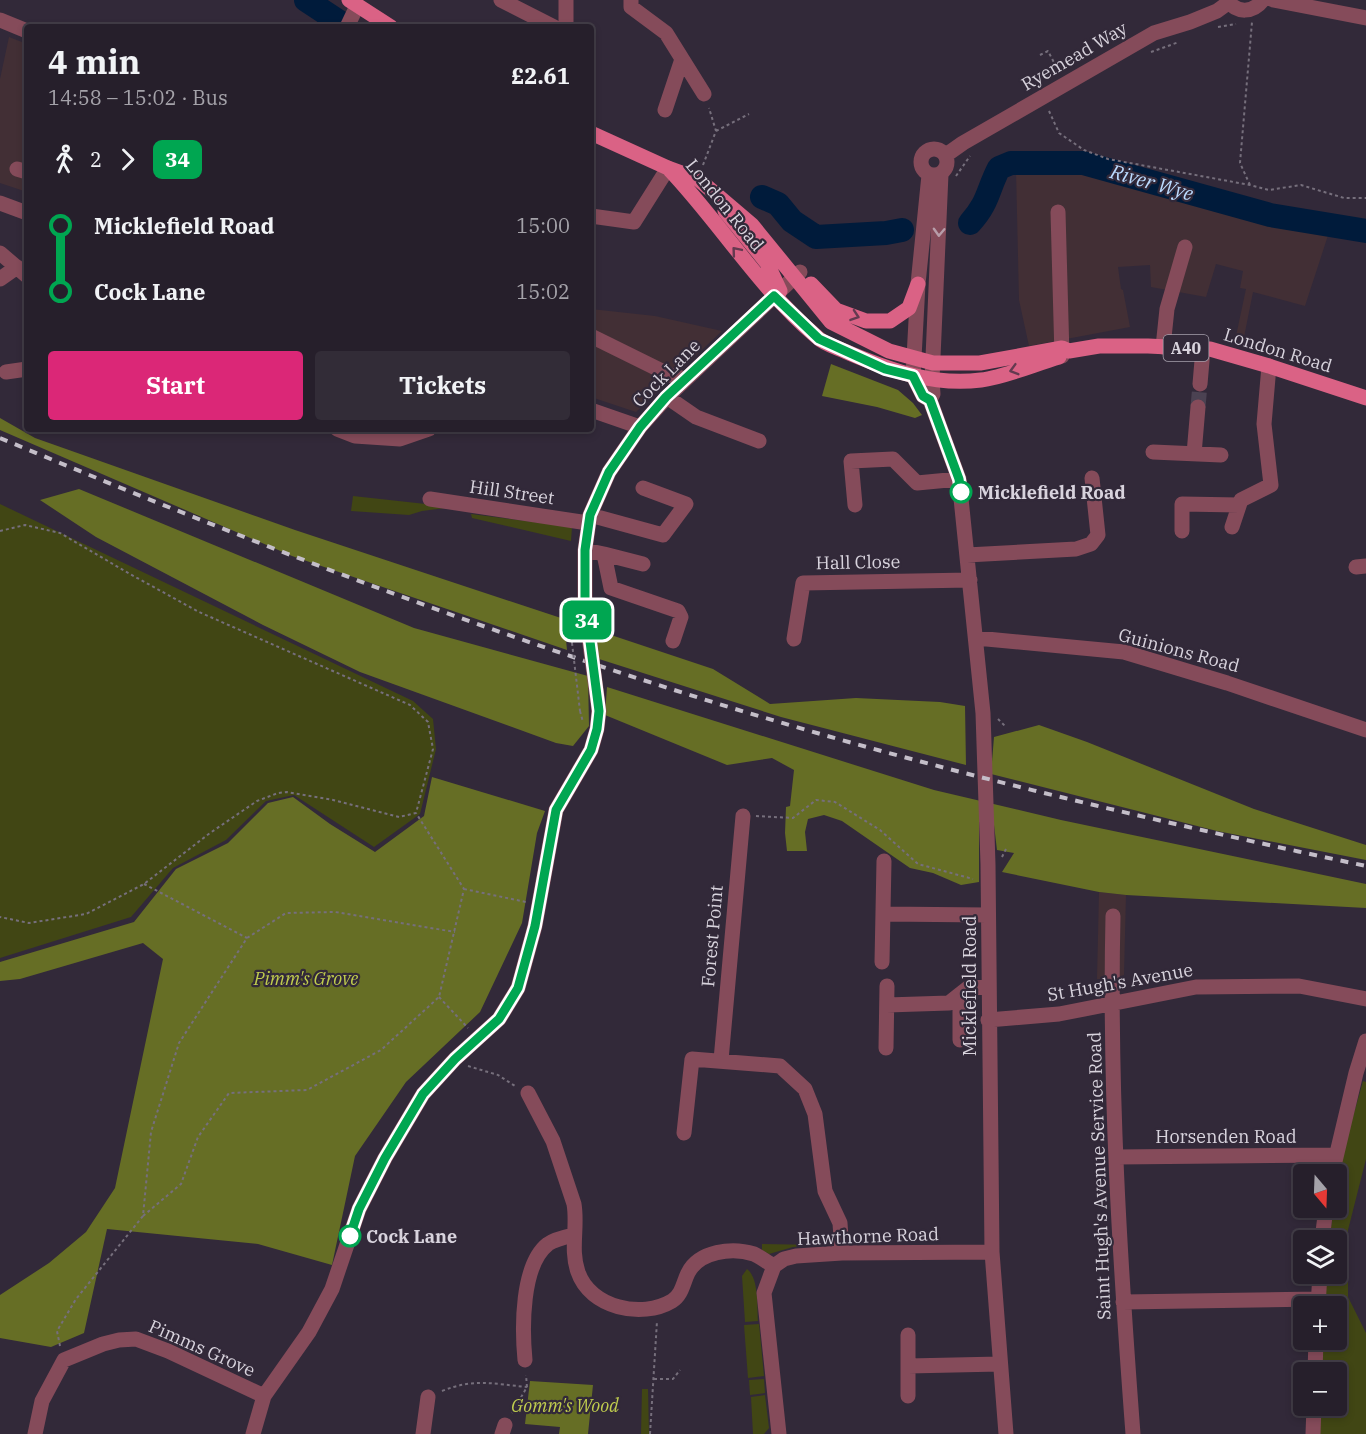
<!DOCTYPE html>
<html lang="en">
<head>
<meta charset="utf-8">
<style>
  :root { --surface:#261f2b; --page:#322c37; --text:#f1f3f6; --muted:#a4a2a9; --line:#423d47; --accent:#db2777 }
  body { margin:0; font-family:"IBM Plex Serif",serif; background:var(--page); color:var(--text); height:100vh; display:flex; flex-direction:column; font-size:22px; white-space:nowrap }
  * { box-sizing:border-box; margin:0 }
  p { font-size:20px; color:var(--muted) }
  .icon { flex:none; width:33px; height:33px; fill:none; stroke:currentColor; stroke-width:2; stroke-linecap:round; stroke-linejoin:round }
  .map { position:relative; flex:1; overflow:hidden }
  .panel { position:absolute; left:24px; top:24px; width:570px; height:408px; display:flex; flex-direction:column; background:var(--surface); border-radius:6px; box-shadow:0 3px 9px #0003,0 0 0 2px var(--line) }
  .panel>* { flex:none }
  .badge { padding:0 12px; border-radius:9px; font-size:21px; line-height:39px }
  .needle { width:39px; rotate:161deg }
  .fabs { position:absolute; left:1293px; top:1164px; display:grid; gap:12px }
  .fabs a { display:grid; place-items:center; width:54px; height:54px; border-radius:6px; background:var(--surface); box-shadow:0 3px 9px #0003,0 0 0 2px var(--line); font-size:30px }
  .map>.badge { position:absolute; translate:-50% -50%; box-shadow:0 0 0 3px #fff }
  .legs { display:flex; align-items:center; gap:9px; height:66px; padding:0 24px; font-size:20px }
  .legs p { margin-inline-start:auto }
  .overview { display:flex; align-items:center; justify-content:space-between; height:102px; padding:0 24px }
  h1 { font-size:33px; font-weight:700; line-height:45px }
  .cta { display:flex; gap:12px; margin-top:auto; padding:12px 24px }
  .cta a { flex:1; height:69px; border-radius:6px; background:var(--accent); color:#fff; font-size:24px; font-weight:700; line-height:69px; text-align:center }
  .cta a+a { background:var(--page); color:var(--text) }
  ul { padding:0 24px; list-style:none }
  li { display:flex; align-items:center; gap:21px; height:66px; font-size:22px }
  li i { display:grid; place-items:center; width:9px; height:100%; margin:0 8px; background:currentColor }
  li i::after { content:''; width:15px; height:15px; margin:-8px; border:4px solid; border-radius:50%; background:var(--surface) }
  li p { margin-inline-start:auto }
  li:first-child i { background:linear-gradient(#0000 50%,currentColor 0) }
  li:last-child i { background:linear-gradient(currentColor 50%,#0000 0) }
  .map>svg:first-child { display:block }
  .industrial { fill:#422f35 }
  .green { fill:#414614 }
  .forest { fill:#666e25 }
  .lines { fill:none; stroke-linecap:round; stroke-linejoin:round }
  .river { stroke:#001b3b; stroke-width:24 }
  .minor-tunnel { stroke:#4b4252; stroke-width:15; stroke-dasharray:15 8; stroke-linecap:butt }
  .path { stroke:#766f7c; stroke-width:2; stroke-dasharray:3 3; stroke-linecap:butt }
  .minor { stroke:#854b5a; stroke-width:15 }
  .major { stroke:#da6285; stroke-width:15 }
  .rail { stroke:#c4bec9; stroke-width:4; stroke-dasharray:8 8; stroke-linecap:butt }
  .path-bridge { stroke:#766f7c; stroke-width:2; stroke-dasharray:3 3; stroke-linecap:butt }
  .minor-bridge { stroke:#854b5a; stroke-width:15 }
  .oneway { stroke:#b79da9 }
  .oneway2 { stroke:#643a50 }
  .line-1-casing { stroke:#fff; stroke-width:14 }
  .line-1 { stroke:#00a651; stroke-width:9 }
  .stop-1-dot { fill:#fff; stroke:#00a651; stroke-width:3 }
  .labels { text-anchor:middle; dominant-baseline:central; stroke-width:4.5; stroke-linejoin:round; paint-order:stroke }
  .shield { fill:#322939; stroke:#a6a0ac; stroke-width:1.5 }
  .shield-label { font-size:16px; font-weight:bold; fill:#d8d3dd }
  .street-label { font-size:18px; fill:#d8d3dd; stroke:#322939 }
  .stop-label { font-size:18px; font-weight:bold; fill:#d8d3dd; stroke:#322939; text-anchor:start }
  .park-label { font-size:18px; font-style:italic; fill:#c0cd4e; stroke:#322939 }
  .water-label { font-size:20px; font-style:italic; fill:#bbdafe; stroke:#322939 }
</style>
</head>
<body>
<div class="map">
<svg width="1366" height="1434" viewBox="0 0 1366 1434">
  <rect width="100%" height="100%" fill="#322939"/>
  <path class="industrial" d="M9,37L27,44V192L0,183V79Z
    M1016,170L1109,174L1162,184L1259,210L1298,216L1313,215L1334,217L1305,306L1253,292L1244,337L1236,336L1246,289L1240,288L1243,271L1216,264L1206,297L1151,287L1150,265L1118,267L1121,289L1123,290L1130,327L1029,346L1019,300Z
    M591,309L655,316L722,331L636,412L591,397Z
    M1099,892L1126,895L1124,975L1110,979H1097Z"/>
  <path class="green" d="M353,496L453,507L422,511L409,515L351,511Z
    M0,504L413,701L433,719L436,749L420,814L374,847L294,795L266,801L226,840L173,868L131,917L0,958Z
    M471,514L572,527L571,541L472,518Z
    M1363,1081L1366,1082V1159L1348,1230V1297L1366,1333V1434H1319V1406H1336V1372H1320V1340H1336V1306H1321L1324,1274H1336V1240H1329L1334,1208H1336C1337,1164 1352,1122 1363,1081Z
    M762,1244L821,1245L793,1247L769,1254L762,1250Z
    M747,1269C759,1278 757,1306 758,1321L745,1322L742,1276Z
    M759,1324L764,1376L748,1378L744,1325Z
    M764,1379L765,1393L750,1395L749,1380Z
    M642,1389H648L649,1434H641Z
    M765,1395L769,1428L764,1434H753L751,1397Z"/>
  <path class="forest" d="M831,364L898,390L913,403L922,415L915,418L877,407L822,396Z
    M0,418L35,438L295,530L564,619L567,650L292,556L0,430Z
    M79,489L414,628L588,676L589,726L573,746L556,743L360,672L263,625L96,537L40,500Z
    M596,630L713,669L770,704L856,698L940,702L965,706L966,765L781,717L599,659Z
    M607,687L934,790L1061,820L1366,884V908L1126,895L1099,892L1002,872L1014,853L997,850L994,825L979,822V882L961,885L933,873L910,868L842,821L824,815L808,819L805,832L807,851H787L785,833L786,807L790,806L794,770L772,758L727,765L605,715Z
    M1039,725L1087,742L1254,809L1366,845V860L1217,831L991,774L994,737Z
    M432,777L545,811L537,833L522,923L480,1012L406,1082L355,1156L332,1265L258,1244L107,1229L84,1333L51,1347L0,1338V1295L49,1263L86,1232L115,1188L163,959L143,943L20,979L0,981V962L134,922L176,869L228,843L268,803L293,797L330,824L375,852L424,816Z
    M530,1381L593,1385L588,1434H559L560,1427L525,1424Z"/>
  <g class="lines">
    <path class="river" d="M306,0L347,27
      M762,197L778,204L792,221L816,237L886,233L902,230
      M970,223C989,202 987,191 999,168L1011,163H1083L1270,215L1366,231"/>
    <path class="minor-tunnel" d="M1198,407L1200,384"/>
    <path class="path" d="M1218,27L1236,24
      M1151,52L1179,42
      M1040,55L1048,51L1059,72
      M1049,111L1059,133L1084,150L1108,159L1250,185L1269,190L1301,185L1344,198H1366
      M716,131L749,114
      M703,165L716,131L709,108
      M956,176L970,156
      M1250,185L1240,163L1252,22
      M0,531L25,525L60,533L130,574L199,612L410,705L428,722L433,749L416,813L399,817L333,800L287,792L278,793L257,801L210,833L144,884L86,914L29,923L0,917
      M572,643L573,632
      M580,711L583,722
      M998,719L1005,726
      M756,816L793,818L816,800L835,802L880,830L918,864L973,879
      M1002,857L1006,849
      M144,884L247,938
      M464,889L526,902
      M439,997L468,1028
      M468,1066L498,1075L515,1086
      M143,1216L181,1184L198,1137L229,1093L307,1090L381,1050L439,997L464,889L416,813
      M60,1346L57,1331L76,1299L143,1216L151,1132L179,1043L247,938L286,913L335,912L455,932
      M654,1379H673L680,1370
      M442,1391C474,1378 494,1384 527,1387
      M512,1413L527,1387L526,1375
      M650,1434L657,1321"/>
    <path class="minor" d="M501,0L554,27
      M631,0V7L666,33L704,94
      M1227,0C1237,14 1253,13 1263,0
      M1273,0L1366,18
      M0,20L27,31
      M347,27L357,6
      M566,27V0
      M665,110L682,59
      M921 162a13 13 0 1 1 26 0a13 13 0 1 1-26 0Z
      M946,155L963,143L1154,33L1190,22L1217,11L1228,3
      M17,169L27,172
      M929,175L918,284L913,376L923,396L930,400L959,479L983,713L988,864L992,1252L1006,1434
      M0,203L27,213
      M1058,212L1062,356
      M591,216L634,222L668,168
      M0,253L27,276
      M0,279L17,267
      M591,336L670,375L685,379
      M1163,347L1167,309L1185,247
      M6,372L27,369
      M1200,384L1203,349
      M667,397L696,417L759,441
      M930,400L933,394L932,380L941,174
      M591,410L640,427
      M337,429L355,436L400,439L429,429
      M1153,452L1221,455
      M1194,454L1198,407
      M430,499L588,523
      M855,505L851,461L893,459L917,483L959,479
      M590,515L663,535L686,504L643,488
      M1232,527L1241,500L1271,485L1264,424L1269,366
      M1182,531V504L1239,505
      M585,550L604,554L611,588L678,611L681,617L673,641
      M604,554L643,564
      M967,555L1076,549L1091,544L1098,535L1092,478
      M1356,567L1366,566
      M589,637L585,603V550L590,515L609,472L640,427L667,397L800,272
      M976,638L1124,652L1227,683L1366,730
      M794,639L803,583L970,580
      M883,914L988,915
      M1113,916C1109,1089 1120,1262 1133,1434
      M882,962L884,861
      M960,994V1040
      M887,1005L949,1003L968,988L988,986
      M988,1020L1059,1014L1196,987L1299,986L1366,999
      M886,1048L887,986
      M721,1060L743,816
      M528,1093L553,1141L574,1204C578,1226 570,1250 578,1272C590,1308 642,1319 672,1301C682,1295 683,1283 688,1273C699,1251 732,1247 754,1254C760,1257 767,1262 774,1266
      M684,1133L692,1059L780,1066L805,1089L815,1114L825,1191L840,1223L842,1253
      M1116,1157L1336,1155
      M1332,1174L1356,1073L1366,1041
      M1322,1240L1326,1208
      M1123,1302L1318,1299
      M1318,1306L1320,1274
      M525,1360C522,1329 521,1265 548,1244C555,1239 565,1237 574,1235
      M908,1366L1000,1364
      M1315,1372L1316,1340
      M908,1396V1335
      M35,1434L42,1401L64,1360L103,1344L119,1340L136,1339L168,1351L264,1396
      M253,1434L264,1396L309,1332L332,1289L359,1209L385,1158L423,1094L455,1059L499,1019L518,988L535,926L556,810L591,750L597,729L599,711
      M423,1434L428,1397
      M502,1434L505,1425
      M779,1434L764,1293L774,1266L784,1259L796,1256L842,1253L992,1252
      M1313,1434L1314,1406"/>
    <path class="major" d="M349,0L391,27
      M591,133L668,168L698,179L752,225L831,322L889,351L933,363H980L1062,348L1069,351L1099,346H1148L1210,349L1269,366L1366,398
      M670,170C721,224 760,289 817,337C825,345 839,348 849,353C892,371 934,386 981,380C1005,377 1035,364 1059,357
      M725,211L767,263L780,291
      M811,284L836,310L866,321H890L909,308L918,284"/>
    <path class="rail" d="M0,438C220,530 441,616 668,688C896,761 1131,816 1366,866"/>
    <path class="path-bridge" d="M572,643L580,711"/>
    <path class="minor-bridge" d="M589,637L599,711"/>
  </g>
  <defs><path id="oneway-chevron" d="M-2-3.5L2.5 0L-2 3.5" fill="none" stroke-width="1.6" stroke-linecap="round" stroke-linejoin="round" transform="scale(1.5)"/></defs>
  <use class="oneway" href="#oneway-chevron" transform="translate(939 232) rotate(92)"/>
  <g class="oneway2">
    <use href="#oneway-chevron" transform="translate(736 251) rotate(-130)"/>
    <use href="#oneway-chevron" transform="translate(855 316) rotate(19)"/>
    <use href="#oneway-chevron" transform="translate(1014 370) rotate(164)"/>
  </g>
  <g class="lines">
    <g class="line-1-casing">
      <path id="line-1" d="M350,1236L359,1209L385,1158L423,1094L455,1059L499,1019L518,988L535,926L556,810L591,750L597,729L599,711L585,603V550L590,515L609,472L640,427L666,397L774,296L819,339L885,369L913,376L923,396L930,400L959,479L961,492"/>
    </g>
    <use href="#line-1" class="line-1"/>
  </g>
  <g class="stop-1-dot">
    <circle cx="961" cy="492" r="10"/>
    <circle cx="350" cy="1236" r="10"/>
  </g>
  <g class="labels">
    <rect class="shield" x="1163.5" y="335" width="45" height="26" rx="4.5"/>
    <g class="shield-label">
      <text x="1186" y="348">A40</text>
    </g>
    <g class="street-label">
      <text transform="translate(1074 56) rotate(-30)">Ryemead Way</text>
      <text transform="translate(725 205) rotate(51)">London Road</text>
      <text transform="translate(1278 350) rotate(17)">London Road</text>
      <text transform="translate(666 373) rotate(-45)">Cock Lane</text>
      <text transform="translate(512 492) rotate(8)">Hill Street</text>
      <text transform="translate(858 562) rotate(-1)">Hall Close</text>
      <text transform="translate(1179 650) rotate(15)">Guinions Road</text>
      <text transform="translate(712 936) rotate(-85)">Forest Point</text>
      <text transform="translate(1120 982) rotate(-10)">St Hugh's Avenue</text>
      <text transform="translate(969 986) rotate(-90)">Micklefield Road</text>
      <text x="1226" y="1136">Horsenden Road</text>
      <text transform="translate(1099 1176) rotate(-92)">Saint Hugh's Avenue Service Road</text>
      <text transform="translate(868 1236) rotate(-2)">Hawthorne Road</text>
      <text transform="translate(202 1348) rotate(24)">Pimms Grove</text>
    </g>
    <g class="stop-label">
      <text x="978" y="492">Micklefield Road</text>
      <text x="366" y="1236">Cock Lane</text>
    </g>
    <g class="park-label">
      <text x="306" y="978">Pimm's Grove</text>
      <text x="565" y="1405">Gomm's Wood</text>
    </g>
    <g class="water-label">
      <text transform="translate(1152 182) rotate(16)">River Wye</text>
    </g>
  </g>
</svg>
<div class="fabs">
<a><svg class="needle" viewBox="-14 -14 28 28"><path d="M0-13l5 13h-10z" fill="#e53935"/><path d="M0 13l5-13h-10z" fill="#a4a2a9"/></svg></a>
<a><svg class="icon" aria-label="layers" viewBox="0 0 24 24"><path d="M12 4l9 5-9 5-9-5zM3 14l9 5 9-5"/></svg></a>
<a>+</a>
<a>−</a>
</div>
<b class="badge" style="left:587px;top:620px;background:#00a651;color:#fff">34</b>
<section class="panel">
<div class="overview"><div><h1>4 min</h1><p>14:58 – 15:02 · Bus</p></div><b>£2.61</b></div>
<div class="legs"><svg class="icon" aria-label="walk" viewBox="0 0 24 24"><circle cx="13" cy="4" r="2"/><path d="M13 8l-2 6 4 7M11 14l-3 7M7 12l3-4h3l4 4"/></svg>2<svg class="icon" aria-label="forward" viewBox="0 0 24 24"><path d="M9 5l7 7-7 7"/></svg><b class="badge" style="background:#00a651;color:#fff">34</b></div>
<ul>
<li><i style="color:#00a651"></i><b>Micklefield Road</b><p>15:00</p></li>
<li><i style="color:#00a651"></i><b>Cock Lane</b><p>15:02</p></li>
</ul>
<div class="cta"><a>Start</a><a>Tickets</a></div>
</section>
</div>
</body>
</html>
